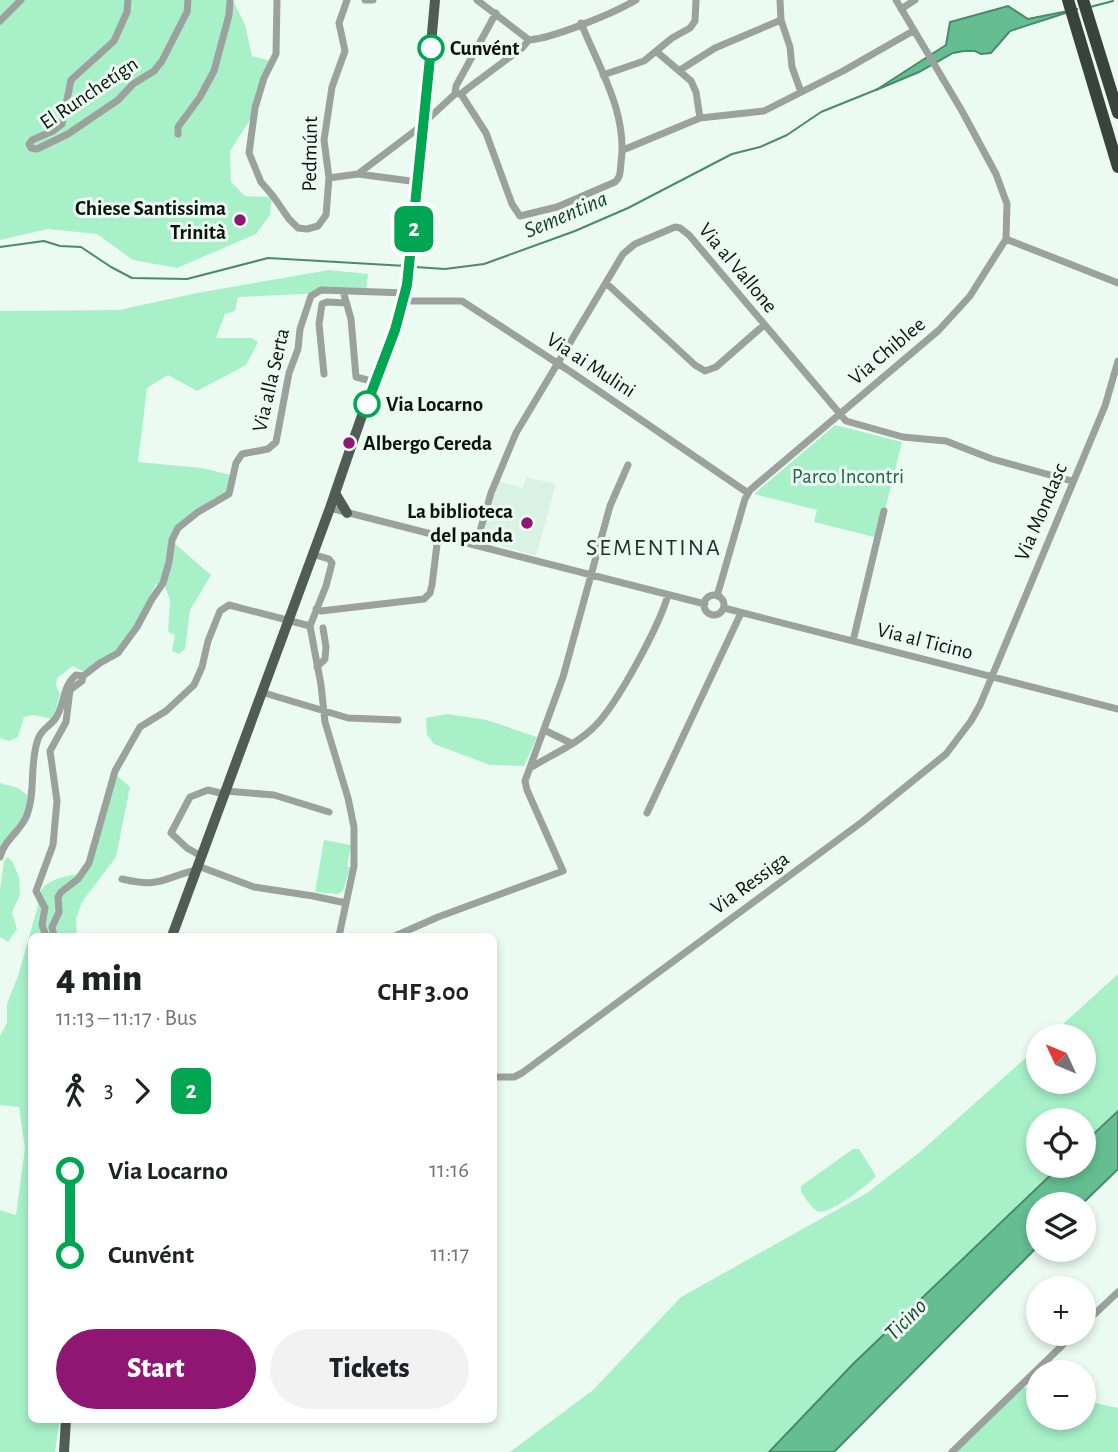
<!DOCTYPE html>
<html lang="en">
<head>
<meta charset="utf-8">
<style>
  :root { --surface:#fff; --page:#f2f2f2; --text:#202124; --muted:#757577; --accent:#901674 }
  body { margin:0; font-family:"Alegreya Sans",sans-serif; background:var(--page); color:var(--text); height:100vh; display:flex; flex-direction:column; font-size:26px; white-space:nowrap }
  * { box-sizing:border-box; margin:0 }
  p { font-size:23px; color:var(--muted) }
  .icon { flex:none; width:38px; height:38px; fill:none; stroke:currentColor; stroke-width:2; stroke-linecap:round; stroke-linejoin:round }
  .map { position:relative; flex:1; overflow:hidden }
  .panel { position:absolute; left:28px; top:933px; width:469px; height:490px; display:flex; flex-direction:column; background:var(--surface); border-radius:10px; box-shadow:0 4px 10px #0003 }
  .panel>* { flex:none }
  .badge { padding:0 14px; border-radius:10px; font-size:24px; line-height:46px }
  .needle { width:46px; rotate:314deg }
  .tools { position:absolute; left:1026px; top:1024px; display:grid; gap:14px }
  .tools a { display:grid; place-items:center; width:70px; height:70px; border-radius:50%; background:var(--surface); box-shadow:0 4px 10px #0003; font-size:35px }
  .map>.badge { position:absolute; translate:-50% -50%; box-shadow:0 0 0 4px #fff }
  .legs { display:flex; align-items:center; gap:10px; height:77px; padding:0 28px; font-size:23px }
  .legs p { margin-inline-start:auto }
  .summary { display:flex; align-items:center; justify-content:space-between; height:119px; padding:0 28px }
  h1 { font-size:38px; font-weight:800; line-height:52px }
  .primary-button { display:flex; gap:14px; margin-top:auto; padding:14px 28px }
  .primary-button a { flex:1; height:80px; border-radius:42px; background:var(--accent); color:#fff; font-size:28px; font-weight:800; line-height:80px; text-align:center }
  .primary-button a+a { background:var(--page); color:var(--text) }
  ul { padding:0 28px; list-style:none }
  li { display:flex; align-items:center; gap:24px; height:84px; font-size:26px }
  li i { display:grid; place-items:center; width:10px; height:100%; margin:0 9px; background:currentColor }
  li i::after { content:''; width:18px; height:18px; margin:-9px; border:5px solid; border-radius:50%; background:var(--surface) }
  li p { margin-inline-start:auto }
  li:first-child i { background:linear-gradient(#0000 50%,currentColor 0) }
  li:last-child i { background:linear-gradient(currentColor 50%,#0000 0) }
  .map>svg:first-child { display:block }
  .built { fill:#daf2e4 }
  .green { fill:#a8f0c8 }
  .water { fill:#64be91; stroke:#4a8a6a; stroke-width:2 }
  .lines { fill:none; stroke-linecap:round; stroke-linejoin:round }
  .stream { stroke:#4a8a6a; stroke-width:2 }
  .minor { stroke:#9ba19d; stroke-width:7 }
  .primary { stroke:#505c55; stroke-width:10 }
  .motorway { stroke:#37433c; stroke-width:12 }
  .line-1-casing { stroke:#fff; stroke-width:16 }
  .line-1 { stroke:#00a651; stroke-width:10 }
  .stop-1-dot { fill:#fff; stroke:#00a651; stroke-width:3.5 }
  .poi-dot { fill:#901674; stroke:#ecfbf2; stroke-width:2.5 }
  .labels { text-anchor:middle; dominant-baseline:central; stroke-width:6; stroke-linejoin:round; paint-order:stroke }
  .stop-label { font-size:21px; font-weight:bold; fill:#0d120f; stroke:#ecfbf2; text-anchor:start }
  .street-label { font-size:21px; fill:#0d120f; stroke:#ecfbf2 }
  .poi-label { font-size:21px; font-weight:bold; fill:#0d120f; stroke:#ecfbf2; text-anchor:end }
  .park-label { font-size:21px; fill:#236546; stroke:#ecfbf2 }
  .water-label { font-size:23px; font-style:italic; fill:#183f2c; stroke:#ecfbf2 }
  .quarter-label { font-size:24px; letter-spacing:2px; fill:#243029; stroke:#ecfbf2 }
</style>
</head>
<body>
<div class="map">
<svg width="1118" height="1452" viewBox="0 0 1118 1452">
  <rect width="100%" height="100%" fill="#ecfbf2"/>
  <path class="built" d="M526,477L556,484L536,556L496,544L487,541L485,535L486,524L498,481L523,488Z"/>
  <path class="green" d="M0,0H233L245,25L252,56L274,62L253,115L230,151L231,182L245,196L272,197L270,215L256,234L177,268L133,260L97,234L48,229L0,240Z
    M329,270L368,274L366,291L238,297L235,311L225,314L216,338H252L258,342L246,365L197,391L168,375L147,388L138,462L202,468L231,475L226,494L188,517L174,543L211,575L190,610L185,649L179,654L172,651L175,635L168,632L170,600L165,587L156,584L135,626L121,647L87,670L82,671L73,666L57,678L56,686L60,694L53,719L33,715L24,717L18,737L9,741L0,738V311L119,310L197,293Z
    M835,425L902,442L878,538L814,522L817,510L754,494Z
    M447,714L487,720L537,737L524,766L490,765L434,744L427,735L426,718Z
    M116,775L130,787L116,857L82,902L76,919L77,936H32V1419H60L55,1452H0V1210L16,1215L25,1148L19,1107L0,1105V1036L7,1023V1004L18,976L38,906C34,880 67,875 86,873Z
    M0,783L18,788L27,795L26,811L0,850Z
    M324,840L351,845L347,866L350,868L343,891L338,894L315,892Z
    M8,857L12,861L19,877L20,895L12,912L17,929L8,942L0,937V890L4,861Z
    M1118,974V1110L1083,1143V1120H1038V1166H1059L853,1364L769,1452H510L593,1390L681,1297L867,1193L920,1152L1038,1047V1082H1083V1036H1050Z
    M853,1149H859L876,1176C868,1185 833,1212 820,1212C813,1211 805,1197 801,1192V1186Z
    M1031,1387L1038,1388V1418H1083V1400L1118,1408V1452H956L1021,1388Z"/>
  <path class="water" d="M1008,6L1028,19L1078,9L1010,31L991,53L981,54L975,51H964L953,53L919,72L876,90L946,45L950,22Z
    M1118,1111V1169L1082,1204H1038V1246L834,1452H769L853,1364L1060,1166H1083V1144Z"/>
  <g class="lines">
    <path class="stream" d="M1090,7L1113,1
      M0,247L44,241L60,246L81,247L111,267L132,278L187,279L268,258L406,266
      M415,267L445,269L484,264L575,231L628,208L732,154L760,147L787,135L821,112L878,89"/>
    <path class="minor" d="M128,0L127,12L114,41L71,80L62,124L53,131L32,140L29,144L31,148L37,149L68,134L118,100L133,84L154,71L162,61L187,12L188,0
      M277,0L276,54L264,78L255,108L249,153L261,182L273,196L289,219L298,228L307,229L318,226L326,215L329,178L324,140L332,87L345,51L339,23L347,0
      M365,0H373
      M477,0L529,40C554,38 614,13 636,0
      M780,0L781,20L790,47L792,67L801,92
      M901,9L915,0
      M0,21L21,0
      M657,52L691,81L696,92L700,118
      M680,70L715,48L781,20
      M603,75L644,61L672,38L690,28L695,21L696,0
      M455,94L456,86L496,13
      M461,94L486,133L512,204L520,216L557,207L615,182C621,177 620,171 621,163C628,113 599,68 581,23
      M178,134V127L200,97L214,71L229,15L230,0
      M623,150L700,118L764,111L843,71L913,31
      M358,174L418,182
      M329,178L358,174L416,130L455,94H461L467,89L522,48L529,40
      M1006,239L1118,283
      M606,283L695,365L705,371L716,367L764,325
      M343,291L351,319L356,377L375,382
      M404,301H462L571,372L748,493
      M324,374L319,324L322,304L327,302L346,303
      M330,508L705,604
      M476,545L491,493L516,433L623,254L635,244L675,227L680,228L689,235L846,421L903,437L946,441L992,459L1072,481
      M704 605a10 10 0 1 1 20 0a10 10 0 1 1-20 0Z
      M717,596L745,499L750,490L939,330L970,296L1006,239L1007,204L996,174L962,111L896,0
      M724,608L1118,709
      M316,609L321,611L424,599L430,593L432,585L438,536
      M310,626L326,586L332,563L329,559L312,554
      M853,641L884,511
      M317,667L325,659L326,647L323,628
      M261,692L348,718L398,720
      M544,730L571,743
      M530,768C551,755 577,744 594,727C617,705 659,626 668,595
      M225,791L274,795L329,812
      M647,813L741,613
      M201,856L187,848L171,833L190,797L208,790L224,794
      M0,857C4,840 21,831 27,815C36,791 29,764 38,739C42,727 54,725 58,714C65,700 63,686 76,675L83,676L100,663L118,653L137,627L152,599L163,583L169,562L172,540L178,528L198,512L229,494L236,463L242,454L268,449L276,442L289,373L298,349L300,329L311,296L321,290L406,293
      M198,866L254,887L313,896L346,903
      M122,879C161,888 160,879 196,870
      M46,936L42,925L45,908L36,891L53,845L57,801L50,751L66,722L70,690L82,681L83,676
      M54,936L52,927L59,912L58,897L61,892L78,879L89,863L115,771L140,727L166,711L194,685L202,667L208,641L220,611L229,605L310,626L321,685L325,722L348,798L354,827V866L339,936
      M395,936L438,917L563,871L527,790L525,781L563,677L610,506L628,465
      M494,1077H514L522,1073L862,822L946,754L971,721L980,705L1105,406L1118,361
      M1083,1325L1118,1292
      M952,1452L1074,1334"/>
    <path class="primary" d="M335,493L347,513
      M172,936L330,508C344,467 358,426 373,385C388,346 403,308 411,267L435,0
      M64,1452L66,1419"/>
    <path class="motorway" d="M1068,0L1118,167
      M1083,0L1118,113"/>
  </g>
  <g class="lines">
    <g class="line-1-casing">
      <path id="line-1" d="M367,404L395,330L407,285L431,48"/>
    </g>
    <use href="#line-1" class="line-1"/>
  </g>
  <g class="stop-1-dot">
    <circle cx="431" cy="48" r="12"/>
    <circle cx="367" cy="404" r="12"/>
  </g>
  <g class="poi-dot">
    <circle cx="240" cy="220" r="7"/>
    <circle cx="349" cy="443" r="7"/>
    <circle cx="527" cy="523" r="7"/>
  </g>
  <g class="labels">
    <g class="stop-label">
      <text x="450" y="48">Cunvént</text>
      <text x="386" y="404">Via Locarno</text>
    </g>
    <g class="street-label">
      <text transform="translate(89 93) rotate(-34)">El Runchetígn</text>
      <text transform="translate(310 154) rotate(-89)">Pedmúnt</text>
      <text transform="translate(738 268) rotate(50)">Via al Vallone</text>
      <text transform="translate(887 351) rotate(-40)">Via Chiblee</text>
      <text transform="translate(591 365) rotate(33)">Via ai Mulini</text>
      <text transform="translate(271 380) rotate(-77)">Via alla Serta</text>
      <text transform="translate(1041 512) rotate(-67)">Via Mondasc</text>
      <text transform="translate(925 641) rotate(14)">Via al Ticino</text>
      <text transform="translate(750 883) rotate(-36)">Via Ressiga</text>
    </g>
    <g class="poi-label">
      <text x="226" y="208">Chiese Santissima<tspan x="226" dy="24">Trinità</tspan></text>
      <text x="363" y="443" text-anchor="start">Albergo Cereda</text>
      <text x="513" y="511">La biblioteca<tspan x="513" dy="24">del panda</tspan></text>
    </g>
    <g class="park-label">
      <text x="848" y="476">Parco Incontri</text>
    </g>
    <g class="water-label">
      <text transform="translate(566 215) rotate(-23)">Sementina</text>
      <text transform="translate(906 1320) rotate(-45)">Ticino</text>
    </g>
    <g class="quarter-label">
      <text x="654" y="548">SEMENTINA</text>
    </g>
  </g>
</svg>
<div class="tools">
<a><svg class="needle" viewBox="-14 -14 28 28"><path d="M0-13l5 13h-10z" fill="#e53935"/><path d="M0 13l5-13h-10z" fill="#757577"/></svg></a>
<a><svg class="icon" aria-label="locate" viewBox="0 0 24 24"><circle cx="12" cy="12" r="6"/><path d="M12 2v4M12 18v4M2 12h4M18 12h4"/></svg></a>
<a><svg class="icon" aria-label="layers" viewBox="0 0 24 24"><path d="M12 4l9 5-9 5-9-5zM3 14l9 5 9-5"/></svg></a>
<a>+</a>
<a>−</a>
</div>
<b class="badge" style="left:414px;top:229px;background:#00a651;color:#fff">2</b>
<section class="panel">
<div class="summary"><div><h1>4 min</h1><p>11:13 – 11:17 · Bus</p></div><b>CHF 3.00</b></div>
<div class="legs"><svg class="icon" aria-label="walk" viewBox="0 0 24 24"><circle cx="13" cy="4" r="2"/><path d="M13 8l-2 6 4 7M11 14l-3 7M7 12l3-4h3l4 4"/></svg>3<svg class="icon" aria-label="forward" viewBox="0 0 24 24"><path d="M9 5l7 7-7 7"/></svg><b class="badge" style="background:#00a651;color:#fff">2</b></div>
<ul>
<li><i style="color:#00a651"></i><b>Via Locarno</b><p>11:16</p></li>
<li><i style="color:#00a651"></i><b>Cunvént</b><p>11:17</p></li>
</ul>
<div class="primary-button"><a>Start</a><a>Tickets</a></div>
</section>
</div>
</body>
</html>
